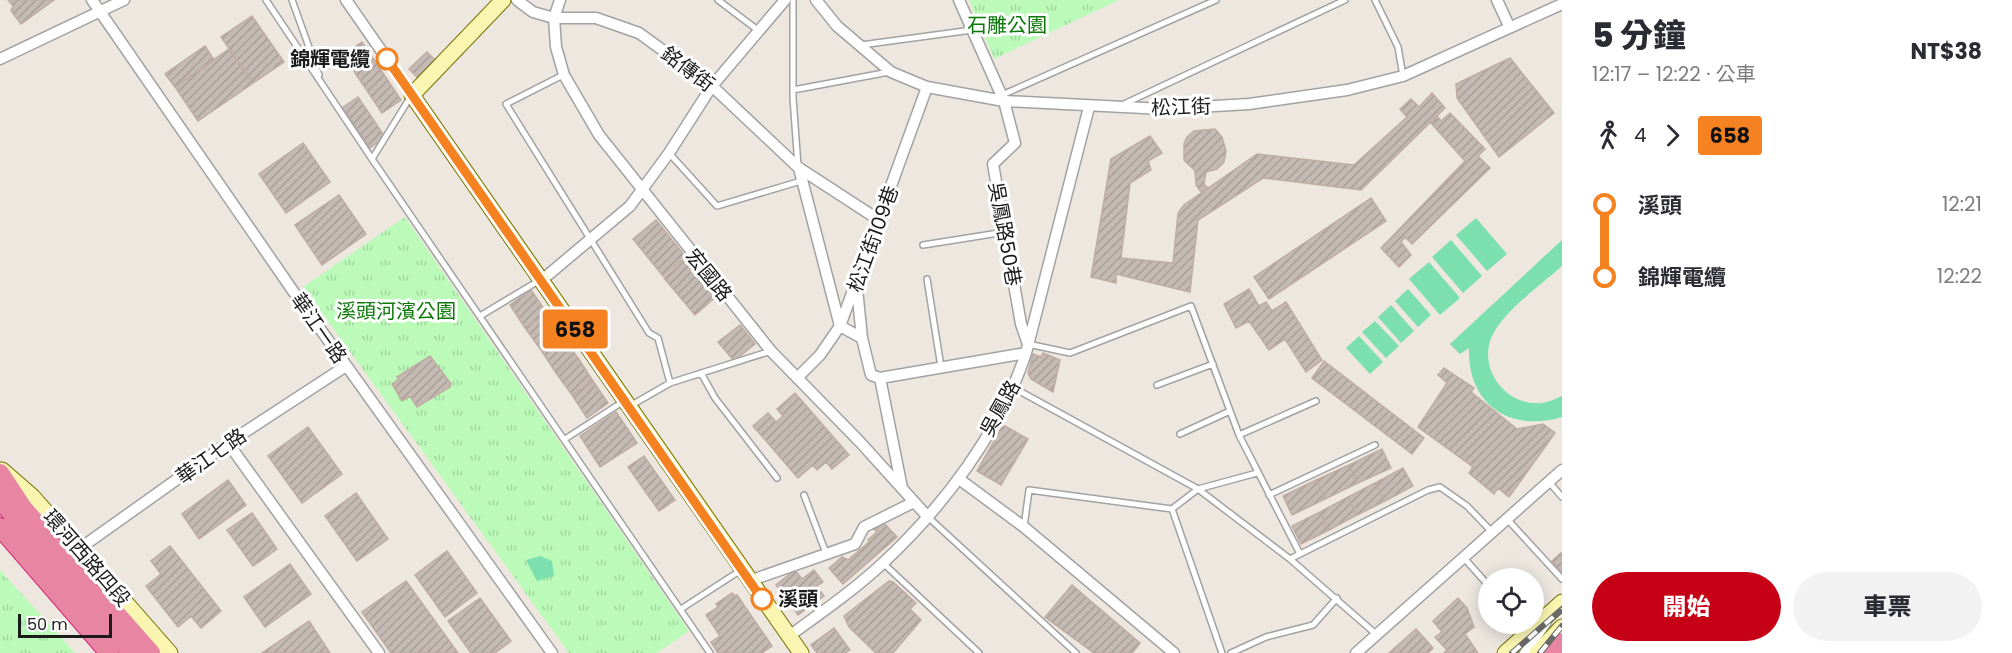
<!DOCTYPE html>
<html lang="zh-TW">
<head>
<meta charset="utf-8">
<style>
  :root { --surface:#fff; --page:#f2f2f3; --text:#2b2b33; --muted:#7c7c81; --accent:#c60015 }
  body { margin:0; font-family:Poppins,"Noto Sans TC",sans-serif; background:var(--page); color:var(--text); height:100vh; display:flex; flex-direction:column; font-size:22px; white-space:nowrap }
  * { box-sizing:border-box; margin:0 }
  p { font-size:20px; color:var(--muted) }
  .icon { flex:none; width:33px; height:33px; fill:none; stroke:currentColor; stroke-width:2; stroke-linecap:round; stroke-linejoin:round }
  .map { position:relative; flex:1; overflow:hidden }
  .panel { display:flex; flex-direction:column; background:var(--surface); width:450px }
  .panel>* { flex:none }
  .badge { padding:0 12px; border-radius:4px; font-size:21px; line-height:39px }
  .tools { position:absolute; left:1478px; top:568px; display:grid; gap:12px }
  .tools a { display:grid; place-items:center; width:66px; height:66px; border-radius:50%; background:var(--surface); box-shadow:0 3px 15px #0003; font-size:30px }
  .scale { position:absolute; left:18px; bottom:15px; width:94px; box-sizing:border-box; padding-left:6px; border:3px solid #1b1b1b; border-top:0; font-size:16px; line-height:21px; white-space:nowrap; color:#1b1b1b; -webkit-text-stroke:4px #fff; paint-order:stroke }
  .map>.badge { position:absolute; translate:-50% -50%; box-shadow:0 0 0 3px #fff }
  .legs { display:flex; align-items:center; gap:9px; height:66px; padding:0 30px; font-size:20px }
  .legs p { margin-inline-start:auto }
  .summary { display:flex; align-items:center; justify-content:space-between; height:102px; padding:0 30px }
  h1 { font-size:33px; font-weight:800; line-height:45px }
  .action { display:flex; gap:12px; margin-top:auto; padding:12px 30px }
  .action a { flex:1; height:69px; border-radius:36px; background:var(--accent); color:#fff; font-size:24px; font-weight:800; line-height:69px; text-align:center }
  .action a+a { background:var(--page); color:var(--text) }
  ul { padding:0 30px; list-style:none }
  li { display:flex; align-items:center; gap:21px; height:72px; font-size:22px }
  li i { display:grid; place-items:center; width:9px; height:100%; margin:0 8px; background:currentColor }
  li i::after { content:''; width:15px; height:15px; margin:-8px; border:4px solid; border-radius:50%; background:var(--surface) }
  li p { margin-inline-start:auto }
  li:first-child i { background:linear-gradient(#0000 50%,currentColor 0) }
  li:last-child i { background:linear-gradient(currentColor 50%,#0000 0) }
  main { display:flex; flex:1; min-height:0 }
  .map>svg:first-child { display:block }
  .park { fill:url(#park-tufts) }
  .pitch { fill:#7bdfae }
  .building { fill:url(#building-hatch); stroke:#bfaca2; stroke-width:1.5 }
  .lines { fill:none; stroke-linecap:round; stroke-linejoin:round }
  .lane-casing { stroke:#a2a2a2; stroke-width:8 }
  .street-casing { stroke:#a2a2a2; stroke-width:13 }
  .secondary-casing { stroke:#717103; stroke-width:17 }
  .highway-casing { stroke:#d82073; stroke-width:20 }
  .lane { stroke:#fff; stroke-width:5 }
  .street { stroke:#fff; stroke-width:10 }
  .secondary { stroke:#faf6b1; stroke-width:15 }
  .highway { stroke:#e785a2; stroke-width:18 }
  .rail-casing { stroke:#696969; stroke-width:6 }
  .rail { stroke:#fff; stroke-width:4; stroke-dasharray:11; stroke-linecap:butt }
  .line-1-casing { stroke:#fff; stroke-width:14 }
  .line-1 { stroke:#f58220; stroke-width:9 }
  .stop-1-dot { fill:#fff; stroke:#f58220; stroke-width:3 }
  .labels { text-anchor:middle; dominant-baseline:central; stroke-width:6; stroke-linejoin:round; paint-order:stroke }
  .park-label { font-size:20px; fill:#0c7909; stroke:#fff }
  .stop-label { font-size:20px; font-weight:bold; fill:#1b1b1b; stroke:#fff; text-anchor:end }
  .street-label { font-size:20px; fill:#1b1b1b; stroke:#fff }
</style>
</head>
<body>
<main>
<div class="map">
<svg width="1562" height="653" viewBox="0 0 1562 653">
  <defs>
    <pattern id="park-tufts" width="24" height="20" patternUnits="userSpaceOnUse" patternTransform="scale(1.5)"><rect width="24" height="20" fill="#bcfaba"/><path d="M3 7l-1-3M5 7V3M7 7l1-3M15 17l-1-3M17 17v-4M19 17l1-3" fill="none" stroke="#a1d69f"/></pattern>
    <pattern id="building-hatch" width="6" height="6" patternUnits="userSpaceOnUse" patternTransform="scale(1.5)"><rect width="6" height="6" fill="#c4b9b3"/><path d="M-1 1l2-2M0 6l6-6M5 7l2-2" fill="none" stroke="#a89e99"/></pattern>
  </defs>
  <rect width="100%" height="100%" fill="#ede7e0"/>
  <path class="park" d="M969,0H1119L994,59Z
    M405,217L689,631L657,653H569L303,287Z
    M0,570L75,653H0Z"/>
  <path class="pitch" d="M1476,218L1507,254L1487,271L1456,235Z
    M1451,240L1482,276L1463,293L1432,257Z
    M1562,240V266C1542,284 1505,310 1493,334C1477,365 1502,403 1536,403C1545,404 1553,400 1562,396V417C1510,433 1467,404 1469,348L1460,354L1450,344Z
    M1429,262L1460,298L1440,315L1409,279Z
    M1408,289L1431,315L1418,327L1395,301Z
    M1391,305L1414,331L1401,343L1378,317Z
    M1375,321L1399,346L1386,358L1362,332Z
    M1359,336L1383,362L1370,374L1346,348Z
    M540,556L552,561L554,576L537,581L526,560Z"/>
  <path class="building" d="M8,0H54L21,24L11,11L13,6Z
    M252,16L284,62L253,83L221,37Z
    M362,42L401,100L382,113L343,55Z
    M205,46L214,60L175,87L165,74Z
    M229,49L253,83L198,121L175,87Z
    M427,52L438,63L420,80L409,69Z
    M1510,58L1554,113L1499,157L1457,98L1456,84Z
    M1432,93L1445,108L1361,190L1263,178L1198,220L1190,292L1116,274V283L1091,277L1111,159L1150,136L1162,153L1148,161L1151,170L1130,183L1121,258L1173,263L1178,213L1184,205L1257,154L1354,165L1407,117L1400,109L1411,99L1419,107Z
    M358,97L385,137L370,148L342,108Z
    M1450,113L1485,149L1478,156L1490,168L1412,244L1405,237L1401,242L1411,255L1399,267L1381,248L1465,161L1431,123L1438,117L1441,121Z
    M1215,129L1222,137L1226,151L1224,162L1217,169L1206,172L1204,184L1208,188L1201,192L1196,185L1195,171L1184,160V144L1187,137L1194,131Z
    M303,143L330,182L286,213L259,174Z
    M339,195L366,234L322,265L295,225Z
    M1371,198L1386,221L1269,299L1254,277Z
    M656,220L686,257L663,276L633,239Z
    M687,258L718,295L695,315L664,278Z
    M1249,289L1259,306L1266,302L1272,311L1286,302L1322,360L1306,372L1285,339L1269,350L1249,321L1236,328L1224,304Z
    M531,290L547,313L525,328L510,305Z
    M547,313L562,336L541,350L525,328Z
    M740,325L755,344L734,361L718,342Z
    M562,336L578,358L556,373L541,350Z
    M1043,353L1060,360L1053,392L1031,379L1028,373L1033,354L1041,357Z
    M430,356L451,384L450,387L417,407L410,396L402,401L392,384L399,379L397,377Z
    M578,358L593,381L572,395L556,373Z
    M1324,361L1424,438L1412,454L1312,378Z
    M1444,368L1474,388L1471,392L1517,429L1543,424L1555,433L1509,497L1498,488L1494,494L1469,473L1473,467L1418,427L1447,383L1438,375Z
    M593,381L608,403L587,418L572,395Z
    M795,393L849,455L832,469L826,462L817,470L813,465L798,478L753,426L768,413L776,422L783,416L777,409Z
    M616,412L637,443L600,467L580,436Z
    M1003,425L1028,439L1001,485L977,471Z
    M308,427L342,474L302,503L268,456Z
    M1382,449L1391,468L1358,483L1349,465Z
    M644,456L675,500L659,511L628,467Z
    M1349,465L1358,483L1325,499L1316,480Z
    M1403,468L1413,486L1385,501L1375,483Z
    M228,480L246,505L199,539L182,514Z
    M1316,480L1325,499L1292,515L1283,496Z
    M1375,483L1385,501L1357,515L1348,497Z
    M356,493L388,539L357,561L325,516Z
    M1348,497L1357,515L1329,530L1320,512Z
    M1320,512L1329,530L1301,544L1292,526Z
    M252,513L277,549L253,566L227,530Z
    M883,522L897,537L843,584L829,568L842,557L848,560L869,542L868,540L877,532L874,529Z
    M170,546L221,611L201,628L191,616L178,627L146,586L161,574L151,561Z
    M447,551L477,593L445,617L415,575Z
    M1562,552V573L1552,561Z
    M290,564L311,594L265,627L244,597Z
    M795,570L802,579L814,570L823,582L817,586L824,596L798,615L776,585Z
    M406,581L458,653H391L362,612Z
    M889,581L893,582L916,603L910,609L921,620L893,653H876L849,627L844,616Z
    M1072,585L1140,643L1132,653H1094L1045,617Z
    M732,593L735,596L737,595L772,646L762,653H718L711,642L720,636L706,615L718,607L716,604Z
    M480,598L511,641L495,653H471L448,621Z
    M1458,598L1467,608L1474,627L1465,634L1478,653H1444L1447,650L1435,637L1442,632L1433,621Z
    M309,621L330,653H262Z
    M834,628L850,650L845,653H817L811,645Z
    M1416,629L1433,648L1428,653H1389Z"/>
  <g class="lines">
    <g class="lane-casing">
      <path id="lane" d="M266,0L372,159L710,653
        M292,0L319,75
        M718,0L759,31
        M793,0V98L798,166
        M1375,0L1398,47L1403,76
        M861,45L972,30
        M563,75L506,104L649,333L658,338L670,383
        M793,90L889,72
        M1002,95L1216,0
        M1124,104L1345,0
        M669,153L717,206L801,181
        M372,159L411,96
        M923,245L1005,232
        M927,279L941,367
        M480,316L540,280
        M1028,344L1070,353L1191,306L1239,435L1300,554L1290,559
        M701,373L715,398L777,478
        M1157,385L1213,364
        M1014,388L1198,489L1290,559L1377,635
        M630,406L670,383L771,351
        M1180,434L1230,411
        M1239,435L1316,401
        M565,439L624,401
        M1549,482L1562,497
        M804,495L826,553
        M1269,495L1375,445
        M1172,509L1222,653
        M1172,509L1198,489L1257,473
        M928,517L1076,653
        M1508,520L1562,579
        M1024,527L1029,490L1172,509
        M1300,554L1428,490L1440,487L1467,506L1493,533
        M1464,558L1488,585
        M883,563L979,653
        M681,609L741,570
        M1231,653L1266,637L1313,625L1337,598"/>
    </g>
    <g class="street-casing">
      <path id="street" d="M92,0L293,291L552,653
        M346,0L412,95
        M517,0L533,12L554,18H596L639,33L712,86L799,168L879,220
        M560,0L554,18L556,47L564,75L599,135L771,351L860,442L927,516
        M816,0L837,26L891,72L927,87L1004,101L1163,109L1249,104L1347,90L1403,76L1562,4
        M959,0L1004,101L1015,143L993,164L1021,324L1028,344
        M1497,0L1509,26
        M0,59L124,0
        M799,168L840,326L862,338
        M542,280L630,206L669,153L712,86L785,0
        M857,289L862,338L871,375L880,378L902,488
        M797,378L820,355L840,326L927,87
        M880,378L1026,353
        M228,443L379,653
        M959,479L1024,527L1174,653
        M79,549L228,443L346,366
        M749,581L855,544L864,527L914,502
        M789,636C821,613 854,590 883,563C943,507 1000,432 1026,353L1089,107
        M1356,653L1562,470
        M1525,653L1546,622"/>
    </g>
    <g class="secondary-casing">
      <path id="secondary" d="M503,0L412,95L801,653
        M2,470L33,497L170,653
        M1505,653L1562,602
        M1537,653L1562,627"/>
    </g>
    <g class="highway-casing">
      <path id="highway" d="M0,473L23,508L151,653
        M0,499L48,559L131,653
        M0,527L109,653
        M1548,653L1562,642"/>
    </g>
    <use href="#lane" class="lane"/>
    <use href="#street" class="street"/>
    <use href="#secondary" class="secondary"/>
    <use href="#highway" class="highway"/>
    <g class="rail-casing">
      <path id="rail" d="M1512,653L1562,609
        M1540,653L1562,626"/>
    </g>
    <use href="#rail" class="rail"/>
  </g>
  <g class="lines">
    <g class="line-1-casing">
      <path id="line-1" d="M387,59L762,599"/>
    </g>
    <use href="#line-1" class="line-1"/>
  </g>
  <g class="stop-1-dot">
    <circle cx="387" cy="59" r="10"/>
    <circle cx="762" cy="599" r="10"/>
  </g>
  <g class="labels">
    <g class="park-label">
      <text x="1007" y="25">石雕公園</text>
      <text x="396" y="311">溪頭河濱公園</text>
    </g>
    <g class="stop-label">
      <text x="370" y="59">錦輝電纜</text>
      <text x="778" y="599" text-anchor="start">溪頭</text>
    </g>
    <g class="street-label">
      <text transform="translate(688 69) rotate(37)">銘傳街</text>
      <text transform="translate(1181 107) rotate(-2)">松江街</text>
      <text transform="translate(1005 234) rotate(80)">吳鳳路50巷</text>
      <text transform="translate(873 239) rotate(-70)">松江街109巷</text>
      <text transform="translate(709 275) rotate(51)">宏國路</text>
      <text transform="translate(319 328) rotate(55)">華江一路</text>
      <text transform="translate(1000 408) rotate(-61)">吳鳳路</text>
      <text transform="translate(211 456) rotate(-35)">華江七路</text>
      <text transform="translate(87 558) rotate(49)">環河西路四段</text>
    </g>
  </g>
</svg>
<div class="tools">
<a><svg class="icon" aria-label="locate" viewBox="0 0 24 24"><circle cx="12" cy="12" r="6"/><path d="M12 2v4M12 18v4M2 12h4M18 12h4"/></svg></a>
</div>
<div class="scale">50 m</div>
<b class="badge" style="left:575px;top:329px;background:#f58220;color:#111">658</b>
</div>
<section class="panel">
<div class="summary"><div><h1>5 分鐘</h1><p>12:17 – 12:22 · 公車</p></div><b>NT$38</b></div>
<div class="legs"><svg class="icon" aria-label="walk" viewBox="0 0 24 24"><circle cx="13" cy="4" r="2"/><path d="M13 8l-2 6 4 7M11 14l-3 7M7 12l3-4h3l4 4"/></svg>4<svg class="icon" aria-label="forward" viewBox="0 0 24 24"><path d="M9 5l7 7-7 7"/></svg><b class="badge" style="background:#f58220;color:#111">658</b></div>
<ul>
<li><i style="color:#f58220"></i><b>溪頭</b><p>12:21</p></li>
<li><i style="color:#f58220"></i><b>錦輝電纜</b><p>12:22</p></li>
</ul>
<div class="action"><a>開始</a><a>車票</a></div>
</section>
</main>
</body>
</html>
